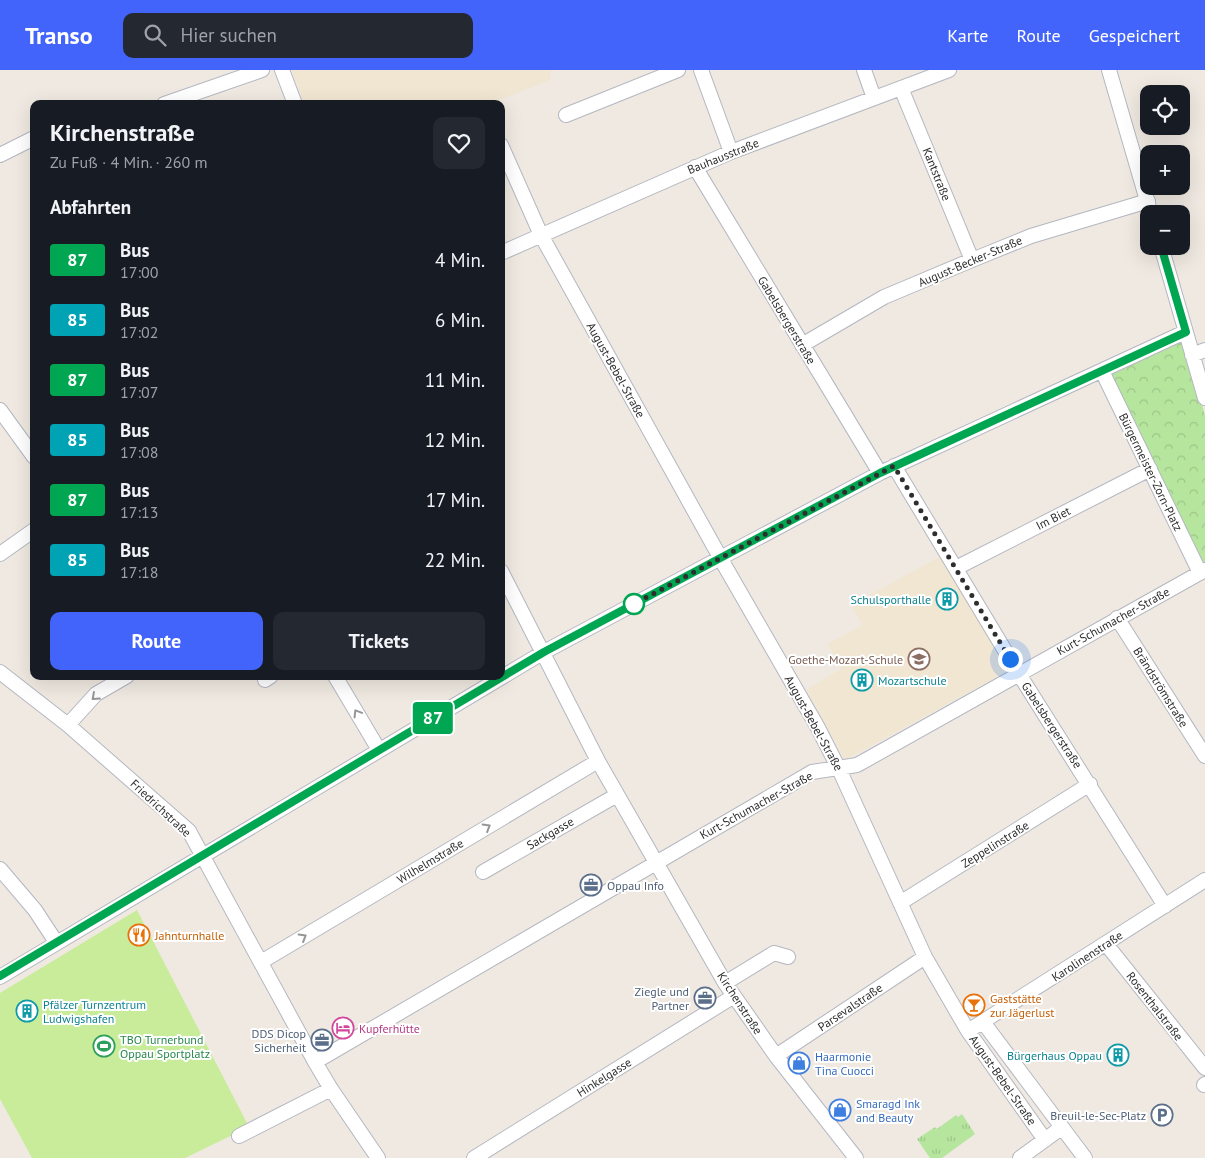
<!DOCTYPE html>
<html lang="de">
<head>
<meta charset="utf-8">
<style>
  :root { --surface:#171b24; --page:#242831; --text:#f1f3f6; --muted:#9ea1a6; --accent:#4264fb }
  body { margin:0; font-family:"PT Sans",sans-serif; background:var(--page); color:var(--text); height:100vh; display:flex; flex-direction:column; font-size:19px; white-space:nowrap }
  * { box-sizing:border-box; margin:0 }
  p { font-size:16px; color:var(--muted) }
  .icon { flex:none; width:28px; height:28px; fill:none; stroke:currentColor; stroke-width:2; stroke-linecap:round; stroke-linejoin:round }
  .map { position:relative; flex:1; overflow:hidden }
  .drawer { position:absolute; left:30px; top:30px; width:475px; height:580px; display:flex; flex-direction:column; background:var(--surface); border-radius:10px; box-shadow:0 5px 20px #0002 }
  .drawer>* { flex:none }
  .badge { padding:0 10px; border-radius:4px; font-size:18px; line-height:32px }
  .tools { position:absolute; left:1140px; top:15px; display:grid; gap:10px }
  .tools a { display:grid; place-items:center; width:50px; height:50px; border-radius:10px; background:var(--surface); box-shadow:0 5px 20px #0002; font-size:25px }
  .you { position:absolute; width:25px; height:25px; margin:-12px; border:4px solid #fff; border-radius:50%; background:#1a73e8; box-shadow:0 0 0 8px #1a73e833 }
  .map>.badge { position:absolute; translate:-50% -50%; box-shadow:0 0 0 2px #fff }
  h2 { padding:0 20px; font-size:19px; line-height:45px }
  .round { display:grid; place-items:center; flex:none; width:52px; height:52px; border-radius:10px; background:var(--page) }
  .headline { display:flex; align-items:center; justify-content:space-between; height:85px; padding:0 20px }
  h1 { font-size:24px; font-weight:700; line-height:38px }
  .primary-button { display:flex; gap:10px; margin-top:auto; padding:10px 20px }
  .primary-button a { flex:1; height:58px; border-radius:10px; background:var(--accent); color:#fff; font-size:20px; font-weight:700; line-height:58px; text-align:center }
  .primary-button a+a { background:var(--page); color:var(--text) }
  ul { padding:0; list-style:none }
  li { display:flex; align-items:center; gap:15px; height:60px; padding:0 20px }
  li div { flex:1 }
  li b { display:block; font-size:19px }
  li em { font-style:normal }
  li .badge { min-width:55px; font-weight:700; text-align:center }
  header { display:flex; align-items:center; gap:30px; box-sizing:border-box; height:70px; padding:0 25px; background:var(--accent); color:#fff }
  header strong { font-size:24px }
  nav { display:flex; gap:28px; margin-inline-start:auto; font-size:18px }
  .search { width:350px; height:45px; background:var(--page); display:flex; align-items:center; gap:12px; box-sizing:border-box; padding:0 18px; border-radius:10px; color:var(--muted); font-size:19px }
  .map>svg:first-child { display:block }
  .education { fill:#f0e6d1 }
  .grass { fill:url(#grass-tufts) }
  .park { fill:url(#park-crowns) }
  .pitch { fill:#c9ec9a }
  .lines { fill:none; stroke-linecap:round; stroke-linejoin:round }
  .minor-casing { stroke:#b4b7c1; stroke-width:16 }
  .minor { stroke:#fff; stroke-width:14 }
  .oneway { stroke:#969696 }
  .line-casing { stroke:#fff; stroke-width:11 }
  .line { stroke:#00a651; stroke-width:8 }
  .walk { stroke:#2e2e2e; stroke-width:5; stroke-dasharray:0 9 }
  .stop-dot { fill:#fff; stroke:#00a651; stroke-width:2.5 }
  .labels { text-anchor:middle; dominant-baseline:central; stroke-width:4; stroke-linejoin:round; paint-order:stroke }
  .street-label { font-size:12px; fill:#2e2e2e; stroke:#fff }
  .culture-label { font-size:12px; fill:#0d838f; stroke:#fff; text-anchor:end }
  .education-label { font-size:12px; fill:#785e54; stroke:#fff; text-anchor:end }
  .service-label { font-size:12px; fill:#4e5e75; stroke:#fff; text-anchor:end }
  .food-label { font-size:12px; fill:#c56008; stroke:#fff; text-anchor:start }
  .hotel-label { font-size:12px; fill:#b23c85; stroke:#fff; text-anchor:start }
  .leisure-label { font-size:12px; fill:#27864d; stroke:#fff; text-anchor:start }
  .shop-label { font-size:12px; fill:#366cbe; stroke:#fff; text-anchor:start }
</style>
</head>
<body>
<header>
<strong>Transo</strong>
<div class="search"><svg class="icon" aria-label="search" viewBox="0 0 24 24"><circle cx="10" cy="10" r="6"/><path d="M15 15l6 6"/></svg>Hier suchen</div>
<nav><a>Karte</a><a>Route</a><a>Gespeichert</a></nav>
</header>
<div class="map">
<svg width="1205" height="1088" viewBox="0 0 1205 1088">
  <defs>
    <pattern id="grass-tufts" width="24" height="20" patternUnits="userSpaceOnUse" patternTransform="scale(1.25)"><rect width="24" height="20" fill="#b6e59e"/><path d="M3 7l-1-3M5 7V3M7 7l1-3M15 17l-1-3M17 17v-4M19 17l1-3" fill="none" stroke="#9dc588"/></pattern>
    <pattern id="park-crowns" width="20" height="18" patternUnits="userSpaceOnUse" patternTransform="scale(1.25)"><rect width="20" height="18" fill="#b6e59e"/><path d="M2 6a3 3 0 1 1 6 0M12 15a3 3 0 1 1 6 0" fill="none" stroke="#9dc588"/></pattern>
  </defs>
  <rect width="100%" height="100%" fill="#efe9e1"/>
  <path class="education" d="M292,0H551L550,10L489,34H304Z
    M941,486L1009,600L845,690L806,620L841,599L828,574L862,555L851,535Z"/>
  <path class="grass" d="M962,1044L975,1064L942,1088H930L917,1069L935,1057L937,1059L956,1045L958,1047Z"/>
  <path class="park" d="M1183,269L1205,345V495L1202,497L1107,303Z"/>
  <path class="pitch" d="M137,840L249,1057L185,1088H32L0,1029V923Z"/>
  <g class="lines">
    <g class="minor-casing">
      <path id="minor" d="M282,0L295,34
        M701,0L731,82
        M864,0L874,28
        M1109,0L1151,144
        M901,18L972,190
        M164,34L262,0
        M566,45L678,0
        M501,75L541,165L726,498L817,656L839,699L925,887L968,961L1045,1070
        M0,85L34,68
        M695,97L880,403
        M1161,176L1205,328
        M501,183L731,82L949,0
        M802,275L884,227L972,190L1031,166L1148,131
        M1192,285L1205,280
        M1102,301L1200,503
        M0,340L34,387
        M894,396L1019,604L1165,836
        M0,484L34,460
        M956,498L1150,399
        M501,501L598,691L725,913L776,986L856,1088
        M1117,548L1205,686
        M0,602L68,655L189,761L315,992L331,1019L378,1088
        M335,606L379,680
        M265,610L271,606
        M68,655L96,624L127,606
        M0,799L35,840L56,872
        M483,802L617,725
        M900,833L1090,714
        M1106,874L1205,998
        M261,892L598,691
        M0,907L544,582L880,403L1185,262
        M725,913L774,883L788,887
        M983,952L1085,1088
        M968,961L1205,810
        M776,986L925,887
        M315,992L812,702L857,695L1205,500
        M1204,1015L1205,1014
        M239,1066L331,1019
        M474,1088L734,926
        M1020,1088L1061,1058"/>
    </g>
    <use href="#minor" class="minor"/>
  </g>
  <defs><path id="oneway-chevron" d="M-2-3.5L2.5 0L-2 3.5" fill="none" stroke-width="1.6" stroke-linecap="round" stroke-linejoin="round" transform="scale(1.25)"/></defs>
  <g class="oneway">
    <use href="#oneway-chevron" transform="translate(95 627) rotate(138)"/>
    <use href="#oneway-chevron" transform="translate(357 643) rotate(-121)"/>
    <use href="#oneway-chevron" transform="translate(487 757) rotate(-31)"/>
    <use href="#oneway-chevron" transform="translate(303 867) rotate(-31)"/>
  </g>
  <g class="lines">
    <g class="line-casing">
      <path id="line" d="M0,906L544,582L880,403L1186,262L1161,176"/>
    </g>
    <use href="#line" class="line"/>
    <path class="walk" d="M634,534L632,535L894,396L1010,589"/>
  </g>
  <defs>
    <g id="building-ring" transform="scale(1.125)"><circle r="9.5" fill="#fff" stroke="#0f9aa8" stroke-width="1.5"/><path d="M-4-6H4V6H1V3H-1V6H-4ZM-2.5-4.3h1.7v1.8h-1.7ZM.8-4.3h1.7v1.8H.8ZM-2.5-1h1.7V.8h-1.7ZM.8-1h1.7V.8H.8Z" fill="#0f9aa8"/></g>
    <g id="school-ring" transform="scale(1.125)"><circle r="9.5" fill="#fff" stroke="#8d6e63" stroke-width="1.5"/><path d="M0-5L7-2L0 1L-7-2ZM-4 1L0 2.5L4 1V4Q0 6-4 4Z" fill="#8d6e63"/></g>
    <g id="office-ring" transform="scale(1.125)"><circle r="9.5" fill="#fff" stroke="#5c6f8a" stroke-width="1.5"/><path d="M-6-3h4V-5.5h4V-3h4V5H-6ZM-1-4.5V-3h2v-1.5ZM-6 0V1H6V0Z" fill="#5c6f8a"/></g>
    <g id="restaurant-ring" transform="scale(1.125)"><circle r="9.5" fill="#fff" stroke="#e8710a" stroke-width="1.5"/><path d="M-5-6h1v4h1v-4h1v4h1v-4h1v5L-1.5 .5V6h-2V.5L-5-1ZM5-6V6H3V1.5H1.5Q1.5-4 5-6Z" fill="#e8710a"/></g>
    <g id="bar-ring" transform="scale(1.125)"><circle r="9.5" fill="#fff" stroke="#e8710a" stroke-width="1.5"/><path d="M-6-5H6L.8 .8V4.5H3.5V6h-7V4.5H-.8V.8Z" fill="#e8710a"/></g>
    <g id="hotel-ring" transform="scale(1.125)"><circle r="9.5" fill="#fff" stroke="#d1479c" stroke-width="1.5"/><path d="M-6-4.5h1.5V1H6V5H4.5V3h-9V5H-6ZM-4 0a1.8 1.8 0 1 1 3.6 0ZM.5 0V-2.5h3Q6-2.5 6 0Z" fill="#d1479c"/></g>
    <g id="stadium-ring" transform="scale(1.125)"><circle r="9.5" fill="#fff" stroke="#2e9e5b" stroke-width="1.5"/><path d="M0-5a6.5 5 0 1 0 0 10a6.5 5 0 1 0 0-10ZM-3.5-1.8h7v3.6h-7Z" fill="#2e9e5b"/></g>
    <g id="shop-ring" transform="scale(1.125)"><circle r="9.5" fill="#fff" stroke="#3f7fe0" stroke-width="1.5"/><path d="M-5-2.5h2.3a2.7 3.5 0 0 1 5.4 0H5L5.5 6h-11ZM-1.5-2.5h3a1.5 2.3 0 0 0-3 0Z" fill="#3f7fe0"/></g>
    <g id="parking-ring" transform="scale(1.125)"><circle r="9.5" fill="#fff" stroke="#5c6f8a" stroke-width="1.5"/><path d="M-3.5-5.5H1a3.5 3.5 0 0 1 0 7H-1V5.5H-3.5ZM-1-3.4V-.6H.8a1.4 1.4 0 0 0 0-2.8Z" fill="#5c6f8a"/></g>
  </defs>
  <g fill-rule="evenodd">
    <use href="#building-ring" x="947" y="529"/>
    <use href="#school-ring" x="919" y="589"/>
    <use href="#building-ring" x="862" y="610"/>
    <use href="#office-ring" x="591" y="815"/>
    <use href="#restaurant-ring" x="139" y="865"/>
    <use href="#office-ring" x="705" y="928"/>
    <use href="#bar-ring" x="974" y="935"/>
    <use href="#building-ring" x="27" y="941"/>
    <use href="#hotel-ring" x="343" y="958"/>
    <use href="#office-ring" x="322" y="970"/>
    <use href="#stadium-ring" x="104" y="976"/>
    <use href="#building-ring" x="1118" y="985"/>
    <use href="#shop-ring" x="799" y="993"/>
    <use href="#shop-ring" x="840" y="1040"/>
    <use href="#parking-ring" x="1162" y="1045"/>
  </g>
  <circle class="stop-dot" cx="634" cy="534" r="10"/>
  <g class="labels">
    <g class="street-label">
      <text transform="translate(723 86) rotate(-22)">Bauhausstraße</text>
      <text transform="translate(937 104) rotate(68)">Kantstraße</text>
      <text transform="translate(970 191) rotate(-23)">August-Becker-Straße</text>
      <text transform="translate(787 250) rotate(59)">Gabelsbergerstraße</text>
      <text transform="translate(616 300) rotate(61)">August-Bebel-Straße</text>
      <text transform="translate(1151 402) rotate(64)">Bürgermeister-Zorn-Platz</text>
      <text transform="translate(1053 448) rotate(-27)">Im Biet</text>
      <text transform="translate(1113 551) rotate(-29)">Kurt-Schumacher-Straße</text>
      <text transform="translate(1161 617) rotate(58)">Brändströmstraße</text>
      <text transform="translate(814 653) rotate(61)">August-Bebel-Straße</text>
      <text transform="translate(1052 655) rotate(57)">Gabelsbergerstraße</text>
      <text transform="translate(756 735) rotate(-29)">Kurt-Schumacher-Straße</text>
      <text transform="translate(161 738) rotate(43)">Friedrichstraße</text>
      <text transform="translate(550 763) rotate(-30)">Sackgasse</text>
      <text transform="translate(995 774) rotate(-32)">Zeppelinstraße</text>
      <text transform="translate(430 791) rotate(-31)">Wilhelmstraße</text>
      <text transform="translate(1087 886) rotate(-33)">Karolinenstraße</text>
      <text transform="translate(740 933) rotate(57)">Kirchenstraße</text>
      <text transform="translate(1155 936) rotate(52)">Rosenthalstraße</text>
      <text transform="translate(850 937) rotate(-34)">Parsevalstraße</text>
      <text transform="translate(604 1007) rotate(-32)">Hinkelgasse</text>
      <text transform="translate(1003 1010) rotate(55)">August-Bebel-Straße</text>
    </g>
    <g class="culture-label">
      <text x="931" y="529">Schulsporthalle</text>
      <text x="878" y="610" text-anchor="start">Mozartschule</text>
      <text x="43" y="934" text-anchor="start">Pfälzer Turnzentrum<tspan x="43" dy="14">Ludwigshafen</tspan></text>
      <text x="1102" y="985">Bürgerhaus Oppau</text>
    </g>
    <g class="education-label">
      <text x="903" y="589">Goethe-Mozart-Schule</text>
    </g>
    <g class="service-label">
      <text x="607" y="815" text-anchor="start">Oppau Info</text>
      <text x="689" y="921">Ziegle und<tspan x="689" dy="14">Partner</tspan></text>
      <text x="306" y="963">DDS Dicop<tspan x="306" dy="14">Sicherheit</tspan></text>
      <text x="1146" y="1045">Breuil-le-Sec-Platz</text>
    </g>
    <g class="food-label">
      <text x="155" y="865">Jahnturnhalle</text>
      <text x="990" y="928">Gaststätte<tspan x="990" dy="14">zur Jägerlust</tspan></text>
    </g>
    <g class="hotel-label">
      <text x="359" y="958">Kupferhütte</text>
    </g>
    <g class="leisure-label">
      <text x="120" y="969">TBO Turnerbund<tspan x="120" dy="14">Oppau Sportplatz</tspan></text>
    </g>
    <g class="shop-label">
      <text x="815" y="986">Haarmonie<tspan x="815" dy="14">Tina Cuocci</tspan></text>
      <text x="856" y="1033">Smaragd Ink<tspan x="856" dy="14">and Beauty</tspan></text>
    </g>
  </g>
</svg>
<div class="tools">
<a><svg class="icon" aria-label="locate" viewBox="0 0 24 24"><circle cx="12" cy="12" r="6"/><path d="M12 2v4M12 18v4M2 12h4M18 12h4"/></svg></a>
<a>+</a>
<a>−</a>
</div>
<div class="you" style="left:1010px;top:589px"></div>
<b class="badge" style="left:433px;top:648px;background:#00a651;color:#fff">87</b>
<section class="drawer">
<div class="headline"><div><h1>Kirchenstraße</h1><p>Zu Fuß · 4 Min. · 260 m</p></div><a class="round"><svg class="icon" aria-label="heart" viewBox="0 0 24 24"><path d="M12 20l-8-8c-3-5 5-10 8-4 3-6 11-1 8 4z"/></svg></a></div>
<h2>Abfahrten</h2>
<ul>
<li><span class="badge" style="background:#00a651;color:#fff">87</span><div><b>Bus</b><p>17:00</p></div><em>4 Min.</em></li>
<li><span class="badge" style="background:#00a3b4;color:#fff">85</span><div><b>Bus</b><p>17:02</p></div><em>6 Min.</em></li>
<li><span class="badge" style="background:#00a651;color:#fff">87</span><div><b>Bus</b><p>17:07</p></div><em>11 Min.</em></li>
<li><span class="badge" style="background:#00a3b4;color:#fff">85</span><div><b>Bus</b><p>17:08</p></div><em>12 Min.</em></li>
<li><span class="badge" style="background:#00a651;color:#fff">87</span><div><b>Bus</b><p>17:13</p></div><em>17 Min.</em></li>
<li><span class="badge" style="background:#00a3b4;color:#fff">85</span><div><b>Bus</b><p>17:18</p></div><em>22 Min.</em></li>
</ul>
<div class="primary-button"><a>Route</a><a>Tickets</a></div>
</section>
</div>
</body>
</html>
